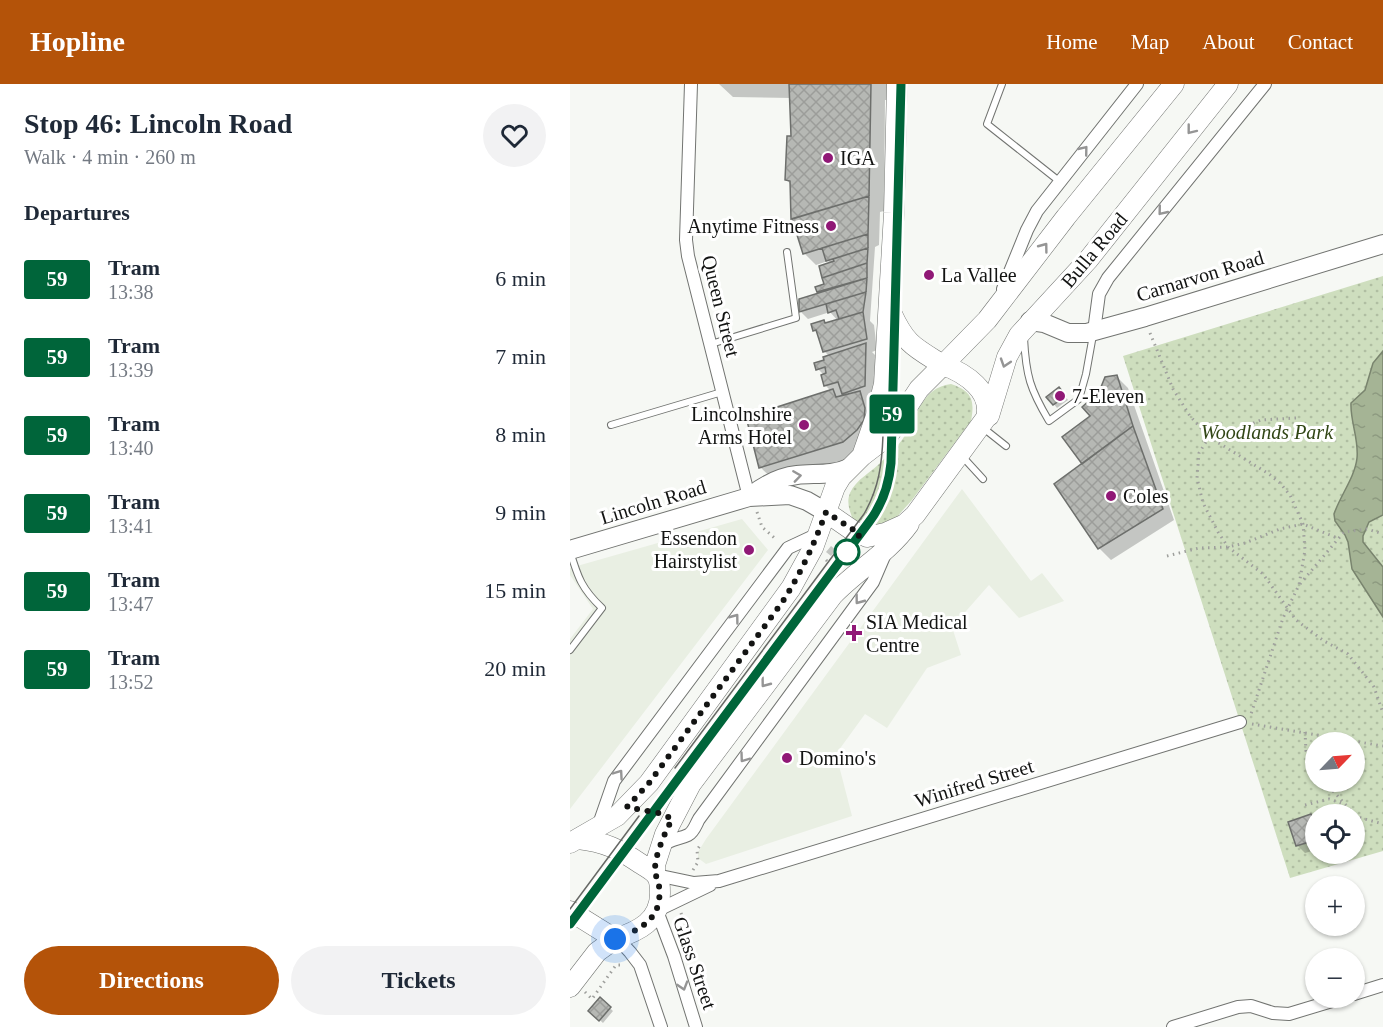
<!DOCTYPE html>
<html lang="en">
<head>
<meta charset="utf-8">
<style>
  :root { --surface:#fff; --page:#f2f2f3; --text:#1f2937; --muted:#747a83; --accent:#b45309 }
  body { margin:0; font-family:Georgia,serif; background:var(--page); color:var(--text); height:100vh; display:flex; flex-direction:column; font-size:22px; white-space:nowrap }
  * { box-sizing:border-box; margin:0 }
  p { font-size:20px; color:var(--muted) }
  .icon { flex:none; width:33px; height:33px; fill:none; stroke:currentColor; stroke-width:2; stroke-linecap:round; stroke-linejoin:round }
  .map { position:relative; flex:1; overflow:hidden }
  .details { display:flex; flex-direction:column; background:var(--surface); width:570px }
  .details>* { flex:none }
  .badge { padding:0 12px; border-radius:4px; font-size:21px; line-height:39px }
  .needle { width:39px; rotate:65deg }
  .tools { position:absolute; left:735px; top:648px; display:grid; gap:12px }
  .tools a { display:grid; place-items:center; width:60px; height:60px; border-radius:50%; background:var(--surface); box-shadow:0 2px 4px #0004; font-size:30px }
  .you { position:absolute; width:30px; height:30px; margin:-15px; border:4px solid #fff; border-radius:50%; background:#1a73e8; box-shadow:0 0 0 9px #1a73e833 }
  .map>.badge { position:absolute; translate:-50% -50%; box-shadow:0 0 0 3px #fff }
  h2 { padding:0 24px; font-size:22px; line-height:54px }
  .round { display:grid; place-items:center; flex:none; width:63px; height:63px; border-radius:32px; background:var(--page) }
  .head { display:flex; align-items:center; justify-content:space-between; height:102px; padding:0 24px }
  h1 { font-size:28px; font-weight:700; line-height:45px }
  .button { display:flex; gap:12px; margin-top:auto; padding:12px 24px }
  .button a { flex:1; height:69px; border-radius:36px; background:var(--accent); color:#fff; font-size:24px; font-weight:700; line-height:69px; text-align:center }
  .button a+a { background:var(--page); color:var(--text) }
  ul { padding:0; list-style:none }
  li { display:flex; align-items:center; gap:18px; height:78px; padding:0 24px }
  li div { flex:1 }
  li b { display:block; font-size:22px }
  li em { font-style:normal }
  li .badge { min-width:66px; font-weight:700; text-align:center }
  header { display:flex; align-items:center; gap:36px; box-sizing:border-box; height:84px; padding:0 30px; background:var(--accent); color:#fff }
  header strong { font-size:28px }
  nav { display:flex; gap:33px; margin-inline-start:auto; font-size:21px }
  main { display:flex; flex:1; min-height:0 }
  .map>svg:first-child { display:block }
  .built { fill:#e9efe3 }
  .park { fill:url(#park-dots); fill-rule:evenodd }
  .water { fill:url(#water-ripples); stroke:#79846e; stroke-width:1.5 }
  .shadow { fill:#0003 }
  .building { fill:url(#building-cross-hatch); stroke:#6d6f6c; stroke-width:1.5 }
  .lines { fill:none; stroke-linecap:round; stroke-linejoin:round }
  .lane-casing { stroke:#727471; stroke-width:8 }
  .street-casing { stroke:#727471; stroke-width:14 }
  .secondary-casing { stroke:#727471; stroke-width:20 }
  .primary-casing { stroke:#727471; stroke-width:21 }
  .path { stroke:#9e9f9c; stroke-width:3; stroke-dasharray:1.5 4.5; stroke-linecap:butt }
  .lane { stroke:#fff; stroke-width:6 }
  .street { stroke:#fff; stroke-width:12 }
  .secondary { stroke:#fff; stroke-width:18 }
  .primary { stroke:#fff; stroke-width:20 }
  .tram { stroke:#666865; stroke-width:1.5 }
  .oneway { stroke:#959595 }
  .line-casing { stroke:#fff; stroke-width:14 }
  .line { stroke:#00653a; stroke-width:9 }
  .walk { stroke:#131413; stroke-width:6; stroke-dasharray:0 10.8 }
  .poi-dot { fill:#901876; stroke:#fff; stroke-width:2 }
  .stop-dot { fill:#fff; stroke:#00653a; stroke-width:3 }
  .labels { text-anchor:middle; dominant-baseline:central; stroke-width:6; stroke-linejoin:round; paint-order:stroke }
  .poi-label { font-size:20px; fill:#131413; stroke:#fff; text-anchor:start }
  .street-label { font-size:20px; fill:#131413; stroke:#fff }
  .park-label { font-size:20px; font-style:italic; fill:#314615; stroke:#fff }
</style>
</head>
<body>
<header>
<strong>Hopline</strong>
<nav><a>Home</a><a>Map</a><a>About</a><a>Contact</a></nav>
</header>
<main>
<section class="details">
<div class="head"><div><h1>Stop 46: Lincoln Road</h1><p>Walk · 4 min · 260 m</p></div><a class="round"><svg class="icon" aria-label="heart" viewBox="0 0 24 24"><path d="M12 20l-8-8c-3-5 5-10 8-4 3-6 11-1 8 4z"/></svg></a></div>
<h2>Departures</h2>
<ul>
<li><span class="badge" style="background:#00653a;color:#fff">59</span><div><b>Tram</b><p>13:38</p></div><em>6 min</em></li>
<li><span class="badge" style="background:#00653a;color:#fff">59</span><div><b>Tram</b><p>13:39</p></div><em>7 min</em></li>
<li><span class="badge" style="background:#00653a;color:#fff">59</span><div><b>Tram</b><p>13:40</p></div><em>8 min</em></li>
<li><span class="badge" style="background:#00653a;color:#fff">59</span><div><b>Tram</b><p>13:41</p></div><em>9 min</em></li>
<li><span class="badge" style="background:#00653a;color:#fff">59</span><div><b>Tram</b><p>13:47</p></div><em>15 min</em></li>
<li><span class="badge" style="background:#00653a;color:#fff">59</span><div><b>Tram</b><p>13:52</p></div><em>20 min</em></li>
</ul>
<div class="button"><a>Directions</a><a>Tickets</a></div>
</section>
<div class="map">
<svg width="813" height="943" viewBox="0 0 813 943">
  <defs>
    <pattern id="park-dots" width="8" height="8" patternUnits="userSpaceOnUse" patternTransform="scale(1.5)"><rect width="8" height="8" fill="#cedebe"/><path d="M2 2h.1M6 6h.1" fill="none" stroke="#b0bea2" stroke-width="1.8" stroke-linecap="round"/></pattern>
    <pattern id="water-ripples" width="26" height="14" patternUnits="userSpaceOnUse" patternTransform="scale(1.5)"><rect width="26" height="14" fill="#a5b495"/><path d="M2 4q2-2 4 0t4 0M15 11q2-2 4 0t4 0" fill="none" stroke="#8d9a80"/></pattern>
    <pattern id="building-cross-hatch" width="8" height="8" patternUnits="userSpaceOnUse" patternTransform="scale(1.5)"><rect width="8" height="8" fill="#b6b8b4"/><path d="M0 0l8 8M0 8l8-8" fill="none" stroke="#9c9d9a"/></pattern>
  </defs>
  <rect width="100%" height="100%" fill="#f6f8f4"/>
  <path class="built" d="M392,405L461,497L472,489L494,517L449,534L419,501L382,543L391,571L357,584L317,644L295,630L266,670L282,732L136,780L128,774V768L136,755Z
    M172,435L198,466L0,725V555L23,525L0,491V484Z"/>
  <path class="park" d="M813,192V767L720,794L553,272ZM746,658H784V698H746ZM746,730H784V770H746Z
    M381,300C402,307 405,316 401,337L342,416L325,435L301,445L283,436C280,427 276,419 280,409C286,395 302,388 312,377C319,370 326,364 332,356C347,335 350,304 381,300Z"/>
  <path class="water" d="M813,267V431L799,438L793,452V458L813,483V533L782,485L778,458L775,451L765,437L764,430C770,412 785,393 787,374C789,355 780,337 781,319L795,306L803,279Z"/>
  <path class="shadow" d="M149,0H322V16H315L314,127L310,128L309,161L305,163L300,237L304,241L307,266L302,268L306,272V313L297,316L304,324L289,373L206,398L190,383L261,307L255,301L254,291L248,285L259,272L255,268L250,251L244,246L253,237L256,240L268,237L260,228L238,235L231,228L230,216L249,209L247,204L256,201L261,180L258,177L246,181L234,169L225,138L222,135L221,101L217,96L223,54L221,14L163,13Z
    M547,293L558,304L604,436L541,476L529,464L486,401L514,380L522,333Z
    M492,308L498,316L487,324L478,313Z
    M261,462L266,466L261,472L256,468Z
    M741,732L746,737V766L735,769L728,762L720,739Z
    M30,915L43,927L33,939L20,927Z"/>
  <path class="building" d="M219,0H301L299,112L221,135L220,97L215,96L217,52H221Z
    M299,112L298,150L233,170L222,135Z
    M298,150V164L256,177L252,164Z
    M298,164L297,179L252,194L249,182L264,177L263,175Z
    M297,179V194L247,208L245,203L254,200L252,194Z
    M297,194L296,208L229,228V215Z
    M296,208L293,228L269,235L266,226L258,229L256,220Z
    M293,228L297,255L253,268L246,246L243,247L241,240L254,236L255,239Z
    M296,259L295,302L272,310L268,298L254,302L251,291L256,289L255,283L246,286L244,279L254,276L253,273Z
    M547,291L563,342L512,380L492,353L520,332L512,323L529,308L535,293Z
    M489,303L496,312L483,321L476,313Z
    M263,305L266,313L290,307L295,324L294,336L287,346L273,358L189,384L176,333Z
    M563,342L593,425L528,465L484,400Z
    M741,730L746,743V756L726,762L718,738Z
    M30,913L41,923L29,937L18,927Z"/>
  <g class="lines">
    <g class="lane-casing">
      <path id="lane" d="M432,0L417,40L489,97
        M454,254C456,292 460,305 479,337L509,315L516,290L523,251
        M141,260L226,234L217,168
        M41,341L152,308
        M412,343L436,362
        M391,371L413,395
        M0,566L32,524C12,505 8,494 0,467"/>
    </g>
    <g class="street-casing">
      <path id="street" d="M121,0L116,156L118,172L179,413
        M433,205L457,146L467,127L567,0
        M524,247L529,210L538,194L695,0
        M28,743L44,697L218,464L248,450
        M91,763C102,753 108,756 118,751C124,748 126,740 129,735L303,498L315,470
        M86,791L124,799L149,797L670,638
        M88,826L140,801
        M87,827L104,872L126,943
        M47,854L60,868L70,881L91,943
        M784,910L813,901
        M603,943L668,923L681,922L703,929L719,930L772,914"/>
    </g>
    <g class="secondary-casing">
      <path id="secondary" d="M460,237L474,239L498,249H517L575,233L813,160
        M179,413L220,411L237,417L256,428
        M0,466L179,413C193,402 208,393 227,391C244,389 262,392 279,384"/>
    </g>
    <g class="primary-casing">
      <path id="primary" d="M321,228C336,261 344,263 373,281
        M373,281C395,289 423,307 416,334L345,431L335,440L315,449L297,453L282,446L256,428L265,403L271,393L292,372L318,352L349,305Z
        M373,281L417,236L496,133L604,0
        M419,332L437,273L449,251L518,176L658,0
        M292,372L306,332L314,300L324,129L327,0
        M0,759L47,732L79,699L221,504L243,464L256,428
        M85,790V781L95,750L121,700L263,511C287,486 318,469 339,440
        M0,827L45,855C69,847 90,837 90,809C90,803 90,796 86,791C83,787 76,783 71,780C49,765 35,758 8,755
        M0,903L27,868L45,855"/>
    </g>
    <path class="path" d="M580,249L603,305L620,332L639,353L699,390L710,399L720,411L733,440L735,466L729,501L713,534L681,630
      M726,334L691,336L662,348L639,353L629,369L627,394L633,419L648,448L658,463L693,490L726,536L754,557L778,570L804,603L813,629
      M187,428L192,443L207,456
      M597,472L629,464L658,463L675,459L710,445L733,440L767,454
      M256,476L267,486
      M730,500L774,448L797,445L813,450
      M682,640L813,662
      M735,648L736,667L746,683
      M755,698L784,730
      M735,721L759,715L771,719
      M74,727L88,730
      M784,732L813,740
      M123,786L128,778L127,766L131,760
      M111,829L122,868L116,869
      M15,908L22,915L46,881H54"/>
    <use href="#lane" class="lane"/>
    <use href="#street" class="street"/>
    <use href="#secondary" class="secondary"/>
    <use href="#primary" class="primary"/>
    <path class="tram" d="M105,684L294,430C309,404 312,380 313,351
      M0,825L69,732
      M0,840L299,438C312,420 319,401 321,379L331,0"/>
  </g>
  <defs><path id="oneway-chevron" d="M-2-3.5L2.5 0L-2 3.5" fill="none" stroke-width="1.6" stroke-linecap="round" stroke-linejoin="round" transform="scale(1.5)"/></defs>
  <g class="oneway">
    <use href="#oneway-chevron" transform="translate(621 46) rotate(128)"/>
    <use href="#oneway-chevron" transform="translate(514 66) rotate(-51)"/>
    <use href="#oneway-chevron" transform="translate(592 127) rotate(129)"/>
    <use href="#oneway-chevron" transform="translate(474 163) rotate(-53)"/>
    <use href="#oneway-chevron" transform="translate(435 279) rotate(108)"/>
    <use href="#oneway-chevron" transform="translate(227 392) rotate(-8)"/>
    <use href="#oneway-chevron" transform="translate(289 516) rotate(127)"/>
    <use href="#oneway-chevron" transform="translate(165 534) rotate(-53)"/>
    <use href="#oneway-chevron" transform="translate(195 599) rotate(127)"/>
    <use href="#oneway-chevron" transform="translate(174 674) rotate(126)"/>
    <use href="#oneway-chevron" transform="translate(49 690) rotate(-55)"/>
    <use href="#oneway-chevron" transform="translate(113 902) rotate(73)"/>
  </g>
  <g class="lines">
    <g class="line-casing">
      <path id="line" d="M0,840L299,438C312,421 319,401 321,379L331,0"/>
    </g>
    <use href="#line" class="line"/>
    <path class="walk" d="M45,855C72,845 93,834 89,802C89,796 84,791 85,784C86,768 95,749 102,735L93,730L57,723L79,699L211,520C230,491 244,461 256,428L290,450L277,468"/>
  </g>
  <g class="poi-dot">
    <circle cx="258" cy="74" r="6"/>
    <circle cx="261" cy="142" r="6"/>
    <circle cx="359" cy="191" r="6"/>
    <circle cx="490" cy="312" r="6"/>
    <circle cx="234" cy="341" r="6"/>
    <circle cx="541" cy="412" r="6"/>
    <circle cx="179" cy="466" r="6"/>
    <path d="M281 540h6v6h6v6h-6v6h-6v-6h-6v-6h6z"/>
    <circle cx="217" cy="674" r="6"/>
  </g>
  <circle class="stop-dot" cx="277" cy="468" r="12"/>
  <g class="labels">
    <g class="poi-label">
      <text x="270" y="74">IGA</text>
      <text x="249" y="142" text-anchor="end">Anytime Fitness</text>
      <text x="371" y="191">La Vallee</text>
      <text x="502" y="312">7-Eleven</text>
      <text x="222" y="330" text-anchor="end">Lincolnshire<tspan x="222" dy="23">Arms Hotel</tspan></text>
      <text x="553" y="412">Coles</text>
      <text x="167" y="454" text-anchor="end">Essendon<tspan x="167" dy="23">Hairstylist</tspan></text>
      <text x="296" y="538">SIA Medical<tspan x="296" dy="23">Centre</tspan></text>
      <text x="229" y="674">Domino's</text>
    </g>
    <g class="street-label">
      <text transform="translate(524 166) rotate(-50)">Bulla Road</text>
      <text transform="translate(630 192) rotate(-17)">Carnarvon Road</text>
      <text transform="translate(151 222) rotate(76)">Queen Street</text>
      <text transform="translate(83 418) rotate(-17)">Lincoln Road</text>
      <text transform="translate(404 699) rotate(-17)">Winifred Street</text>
      <text transform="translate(125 879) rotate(71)">Glass Street</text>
    </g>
    <g class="park-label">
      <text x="697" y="348">Woodlands Park</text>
    </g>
  </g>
</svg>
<div class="tools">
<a><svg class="needle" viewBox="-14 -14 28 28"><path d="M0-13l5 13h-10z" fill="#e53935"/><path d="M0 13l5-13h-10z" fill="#747a83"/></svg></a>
<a><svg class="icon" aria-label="locate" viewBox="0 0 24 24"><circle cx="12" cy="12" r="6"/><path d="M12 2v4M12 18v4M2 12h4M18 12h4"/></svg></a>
<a>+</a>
<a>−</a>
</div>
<div class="you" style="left:45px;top:855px"></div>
<b class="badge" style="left:322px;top:330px;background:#00653a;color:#fff">59</b>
</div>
</main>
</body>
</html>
